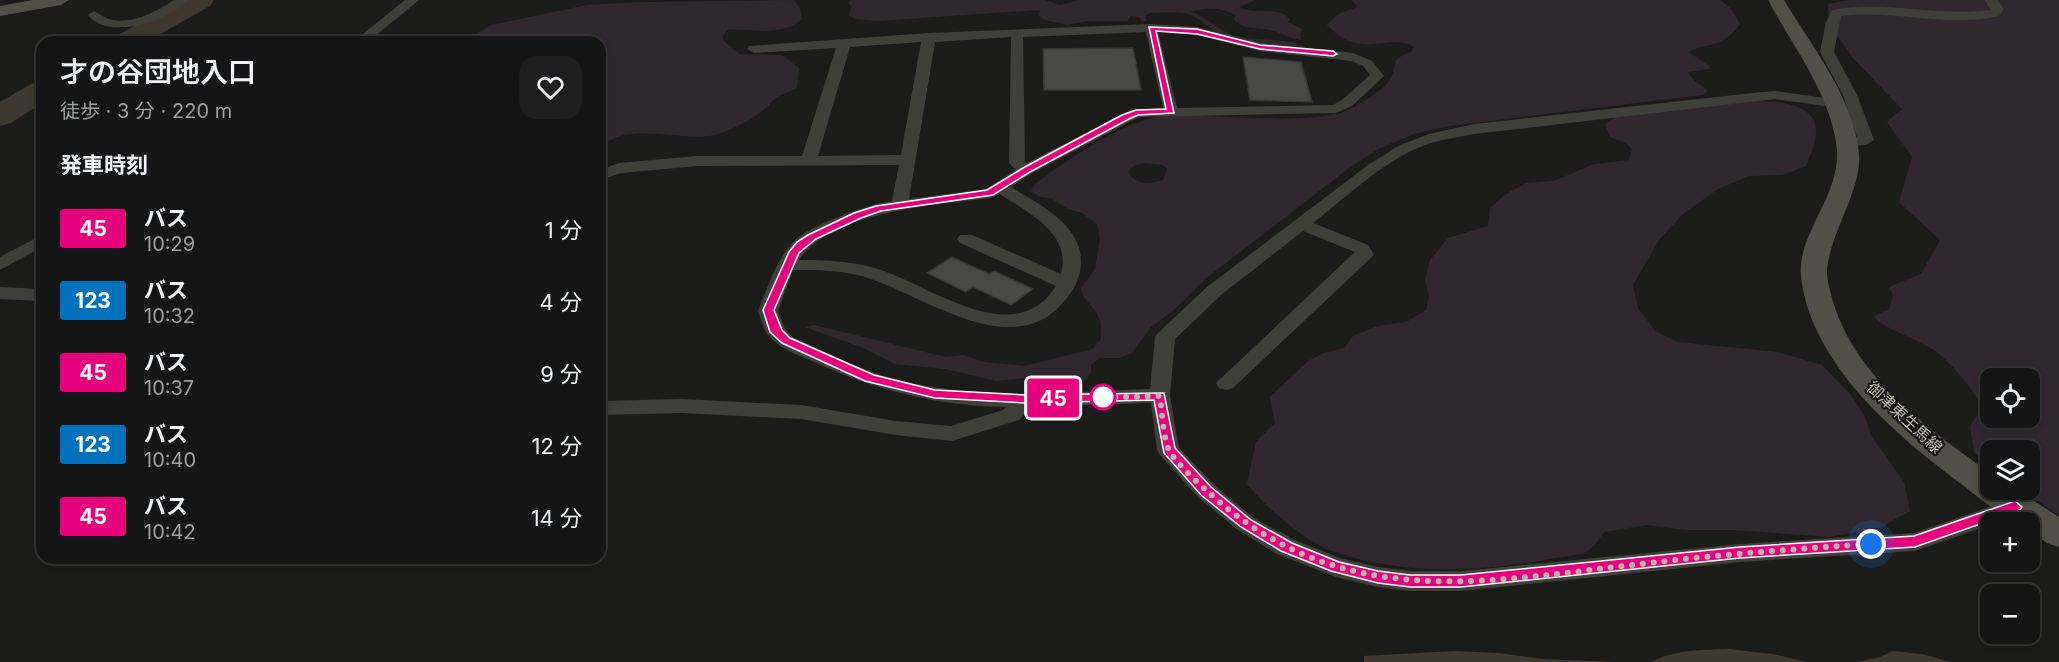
<!DOCTYPE html>
<html lang="ja">
<head>
<meta charset="utf-8">
<style>
  :root { --surface:#141514; --page:#1d1e1d; --text:#f1f3f6; --muted:#9d9fa0; --line:#333434 }
  body { margin:0; font-family:Inter,"Noto Sans JP",sans-serif; background:var(--page); color:var(--text); height:100vh; display:flex; flex-direction:column; font-size:22px; white-space:nowrap }
  * { box-sizing:border-box; margin:0 }
  p { font-size:20px; color:var(--muted) }
  .icon { flex:none; width:33px; height:33px; fill:none; stroke:currentColor; stroke-width:2; stroke-linecap:round; stroke-linejoin:round }
  .map { position:relative; flex:1; overflow:hidden }
  .panel { position:absolute; left:36px; top:36px; width:570px; height:528px; display:flex; flex-direction:column; background:var(--surface); border-radius:18px; box-shadow:0 3px 9px #0003,0 0 0 2px var(--line) }
  .panel>* { flex:none }
  .badge { padding:0 12px; border-radius:4px; font-size:21px; line-height:39px }
  .fabs { position:absolute; left:1980px; top:368px; display:grid; gap:12px }
  .fabs a { display:grid; place-items:center; width:60px; height:60px; border-radius:12px; background:var(--surface); box-shadow:0 3px 9px #0003,0 0 0 2px var(--line); font-size:30px }
  .you { position:absolute; width:30px; height:30px; margin:-15px; border:4px solid #fff; border-radius:50%; background:#1a73e8; box-shadow:0 0 0 9px #1a73e833 }
  .map>.badge { position:absolute; translate:-50% -50%; box-shadow:0 0 0 3px #fff }
  h2 { padding:0 24px; font-size:22px; line-height:54px }
  .round { display:grid; place-items:center; flex:none; width:63px; height:63px; border-radius:18px; background:var(--page) }
  .summary { display:flex; align-items:center; justify-content:space-between; height:102px; padding:0 24px }
  h1 { font-size:28px; font-weight:600; line-height:45px }
  ul { padding:0; list-style:none }
  li { display:flex; align-items:center; gap:18px; height:72px; padding:0 24px }
  li div { flex:1 }
  li b { display:block; font-size:22px }
  li em { font-style:normal }
  li .badge { min-width:66px; font-weight:700; text-align:center }
  .map>svg:first-child { display:block }
  .green { fill:#30282e; fill-rule:evenodd }
  .water { fill:#3f3931 }
  .lines { fill:none; stroke-linecap:round; stroke-linejoin:round }
  .river { fill:#3f3931; fill-rule:evenodd }
  .building { fill:#484844; stroke:#373734; stroke-width:1.5 }
  .street { fill:#40403b; fill-rule:evenodd }
  .secondary { fill:#505049; fill-rule:evenodd }
  .line { fill:#e6007e; stroke:#fff; stroke-width:1.5 }
  .walk { stroke:#bab8ae; stroke-width:6; stroke-dasharray:0 10.8 }
  .stop-dot { fill:#fff; stroke:#e6007e; stroke-width:3 }
  .labels { text-anchor:middle; dominant-baseline:central; stroke-width:4.5; stroke-linejoin:round; paint-order:stroke }
  .street-label { font-size:16px; fill:#bab8ae; stroke:#161715 }
</style>
</head>
<body>
<div class="map">
<svg width="2059" height="662" viewBox="0 0 2059 662">
  <rect width="100%" height="100%" fill="#1b1c1a"/>
  <path class="green" d="M794,0L800,9L802,19C785,36 752,30 729,29L722,36L724,41L739,54L782,55L799,68L797,88C791,91 782,94 776,98C772,100 770,105 766,108C753,119 725,134 708,136C674,140 626,121 600,148V42H464L491,25L587,5L645,2Z
    M851,0H1045L1060,5L1080,0H1255L1239,7C1254,16 1277,5 1290,19L1288,22L1302,29L1300,34L1301,40C1290,39 1281,32 1270,30C1257,27 1244,30 1234,20L1236,15C1220,7 1207,7 1190,12C1205,15 1214,27 1228,33C1251,43 1284,37 1303,45C1285,50 1242,43 1224,36C1211,31 1202,18 1188,14C1176,11 1162,13 1150,13L1146,15V21H1142L1139,17L1131,16L1127,21H1088L1067,25L1045,20L1039,16L1040,11L1037,10L878,21L855,19L849,15L851,6L849,3Z
    M1351,0H1720L1731,9L1740,24C1734,32 1726,40 1717,43C1708,47 1698,45 1689,52L1709,66L1710,69L1688,72C1691,81 1702,84 1708,92L1702,95L1449,126L1414,134L1380,148L1349,168L1205,279L1173,311L1151,327L1132,353L1119,358H1099L1091,365V373L1086,380L1070,386L1022,378L997,381L945,369L895,364L863,348L805,327L814,325L946,357L963,355L984,362L1025,366L1093,349L1101,339V322L1096,312L1083,296L1081,288L1095,269L1100,238L1097,224L1082,213L1068,209L1051,198L1040,197L1031,191L1035,184C1066,161 1120,123 1158,117C1168,115 1180,116 1190,116C1237,116 1295,123 1340,113C1350,111 1384,90 1389,81C1400,64 1386,61 1411,52L1414,47C1390,31 1361,62 1327,25L1338,14L1358,7ZM1146,163L1163,165L1167,169L1163,180C1149,184 1137,186 1128,172C1132,165 1138,164 1146,163Z
    M1849,0H2059V515L2020,489H2030V450H1990V465L1974,452L1970,426L1983,407C1969,385 1955,366 1934,350C1918,339 1883,329 1874,316L1889,309L1893,296L1889,287L1921,274L1940,240L1899,202L1912,157L1887,122L1902,109L1853,58L1829,24L1828,4ZM1990,378H2030V417H1990Z
    M1750,101C1770,101 1815,101 1816,130C1816,143 1810,155 1806,166L1782,175L1749,176L1718,189L1683,214L1659,240L1633,285L1638,308L1655,331L1678,342L1777,352L1822,365L1850,394L1864,415L1872,437L1904,482L1910,511L1879,528L1829,537L1735,530H1686L1647,525L1604,532C1599,540 1594,547 1586,552C1576,556 1561,557 1550,559C1480,572 1401,576 1332,551C1304,541 1266,507 1247,484L1256,442L1275,423L1270,397L1308,361L1324,353L1344,348L1353,336L1375,327L1408,321L1426,310L1429,297L1425,279L1430,260L1448,238L1488,226L1490,208L1506,194L1526,183L1554,181L1594,164L1629,160L1632,149L1626,143L1610,137L1605,125L1615,117Z"/>
  <path class="water" d="M1729,649L1772,654L1807,662H1651C1676,649 1702,650 1729,649Z
    M1455,651L1499,653L1543,659L1615,662H1364V656Z
    M1893,651L1921,654L1952,662H1857L1880,657Z"/>
  <g class="lines">
    <path class="river" d="M182,0H214L210,6L146,42H112L116,36Z
      M42,81V103L11,123L0,126V102L31,84Z"/>
  </g>
  <path class="building" d="M1133,48L1141,90H1044L1043,49Z
    M1243,57L1301,62L1312,102L1250,100Z
    M952,257L989,274L994,271L1033,289L1011,305L973,287L966,292L927,273Z"/>
  <g class="lines">
    <path class="street" d="M174,0H188C169,21 108,41 88,15L94,11C99,13 101,16 106,18C128,27 156,12 174,0Z
      M405,0H419L368,42H353Z
      M1985,0H1997L2004,9L1999,16C1947,28 1893,9 1841,16L1834,52L1857,95L1874,140L1866,145L1842,146L1839,143L1842,140L1857,137L1843,95L1820,52L1826,22L1832,10C1884,0 1938,17 1991,10Z
      M1151,24L1197,27L1260,43L1353,53L1372,61L1384,76L1352,106L1336,113L1139,117L1032,173L1011,187C1038,204 1083,225 1081,264C1080,281 1072,293 1060,306C1007,361 920,293 865,277C842,270 817,270 793,270L778,311L785,329L793,337C827,353 862,371 899,380C981,401 1067,392 1150,389L1155,337L1158,333L1207,287L1368,165L1400,145L1429,134L1474,124L1752,93L1775,91L1833,99L1838,100L1840,103L1838,106L1833,107L1775,99L1474,134C1453,138 1431,141 1411,151C1375,169 1344,199 1313,223L1368,245L1374,255L1233,388L1226,390L1219,388L1216,383L1355,252L1303,231L1221,295L1175,339L1170,396L1179,448L1214,485L1254,518L1295,540L1340,558L1378,567L1410,571H1461L1740,544L1914,533L2015,498L2023,501L2027,507L2023,513L1998,522H1990V525L1915,551L1740,562L1461,591H1410L1378,587L1336,577L1277,554L1238,530L1198,497L1160,455L1157,450L1151,403L1031,407L1019,420L952,441L896,435L801,419L682,413L600,415V401L682,399L801,405L896,421L951,426L1003,410L1006,407C938,406 874,390 812,361C798,355 780,349 769,336C763,330 761,319 758,311C768,287 776,260 794,241C810,225 869,204 892,201L899,165L697,166L621,173L600,180V170L619,163L697,156H802L836,48L754,53L747,49L749,46L929,33ZM1146,32L1163,108L1131,110L1027,163L1025,161L1023,37ZM1158,32L1197,35L1260,51L1351,61L1363,66L1370,75L1342,100L1333,105L1177,108ZM1011,37L1009,163L1016,170L986,189L909,199L935,42ZM921,42L901,155L818,156L850,47ZM1000,194C1028,213 1072,233 1061,274L972,235H960L957,239L960,243L1056,286C1015,351 933,287 881,270C855,261 827,260 799,260C833,211 935,205 990,198Z
      M42,235V247L0,270V257Z
      M0,287L42,289V301L0,299Z"/>
    <path class="secondary" d="M33,0H69L61,5L0,16V6Z
      M1768,0H1784C1812,47 1854,98 1859,154C1862,186 1834,228 1828,262C1825,275 1829,286 1832,298C1853,376 1929,429 1990,473V489H2015L2059,517V547L2047,543L2030,531V522C2026,522 2020,523 2016,522C2003,517 1975,495 1964,486C1898,437 1810,364 1801,276C1797,231 1845,192 1836,142C1828,91 1792,45 1768,0Z"/>
  </g>
  <path class="line" d="M1149,27L1197,29L1260,45L1333,51L1337,54L1333,56L1260,49L1197,34L1156,31L1174,113L1138,115L1129,119L1030,172L993,195L881,211L861,218L816,239L799,253L774,310L782,330L790,338L874,375L935,390L1026,395L1164,393L1175,448L1211,487L1251,520L1292,543L1339,562L1378,571L1410,575H1461L1740,547L1914,536L2015,501L2022,507L2020,510L1915,547L1740,558L1461,587H1410L1378,583L1331,571L1281,551L1241,527L1201,495L1164,453L1154,400L1026,403L935,398L865,381L782,343L770,332L763,310L789,252L797,242L808,235L854,213L876,206L987,190L1023,168L1122,115L1136,110L1166,109Z"/>
  <g class="lines">
    <path class="walk" d="M1103,397L1093,398L1160,396C1162,410 1163,438 1169,450C1175,463 1210,494 1223,505C1354,613 1494,580 1649,563C1723,554 1797,549 1871,544"/>
  </g>
  <circle class="stop-dot" cx="1103" cy="397" r="12"/>
  <g class="labels">
    <g class="street-label">
      <text transform="translate(1905 417) rotate(43)">御津東生馬線</text>
    </g>
  </g>
</svg>
<div class="fabs">
<a><svg class="icon" aria-label="locate" viewBox="0 0 24 24"><circle cx="12" cy="12" r="6"/><path d="M12 2v4M12 18v4M2 12h4M18 12h4"/></svg></a>
<a><svg class="icon" aria-label="layers" viewBox="0 0 24 24"><path d="M12 4l9 5-9 5-9-5zM3 14l9 5 9-5"/></svg></a>
<a>+</a>
<a>−</a>
</div>
<div class="you" style="left:1871px;top:544px"></div>
<b class="badge" style="left:1053px;top:398px;background:#e6007e;color:#fff">45</b>
<section class="panel">
<div class="summary"><div><h1>才の谷団地入口</h1><p>徒歩 · 3 分 · 220 m</p></div><a class="round"><svg class="icon" aria-label="heart" viewBox="0 0 24 24"><path d="M12 20l-8-8c-3-5 5-10 8-4 3-6 11-1 8 4z"/></svg></a></div>
<h2>発車時刻</h2>
<ul>
<li><span class="badge" style="background:#e6007e;color:#fff">45</span><div><b>バス</b><p>10:29</p></div><em>1 分</em></li>
<li><span class="badge" style="background:#0072bc;color:#fff">123</span><div><b>バス</b><p>10:32</p></div><em>4 分</em></li>
<li><span class="badge" style="background:#e6007e;color:#fff">45</span><div><b>バス</b><p>10:37</p></div><em>9 分</em></li>
<li><span class="badge" style="background:#0072bc;color:#fff">123</span><div><b>バス</b><p>10:40</p></div><em>12 分</em></li>
<li><span class="badge" style="background:#e6007e;color:#fff">45</span><div><b>バス</b><p>10:42</p></div><em>14 分</em></li>
</ul>
</section>
</div>
</body>
</html>
